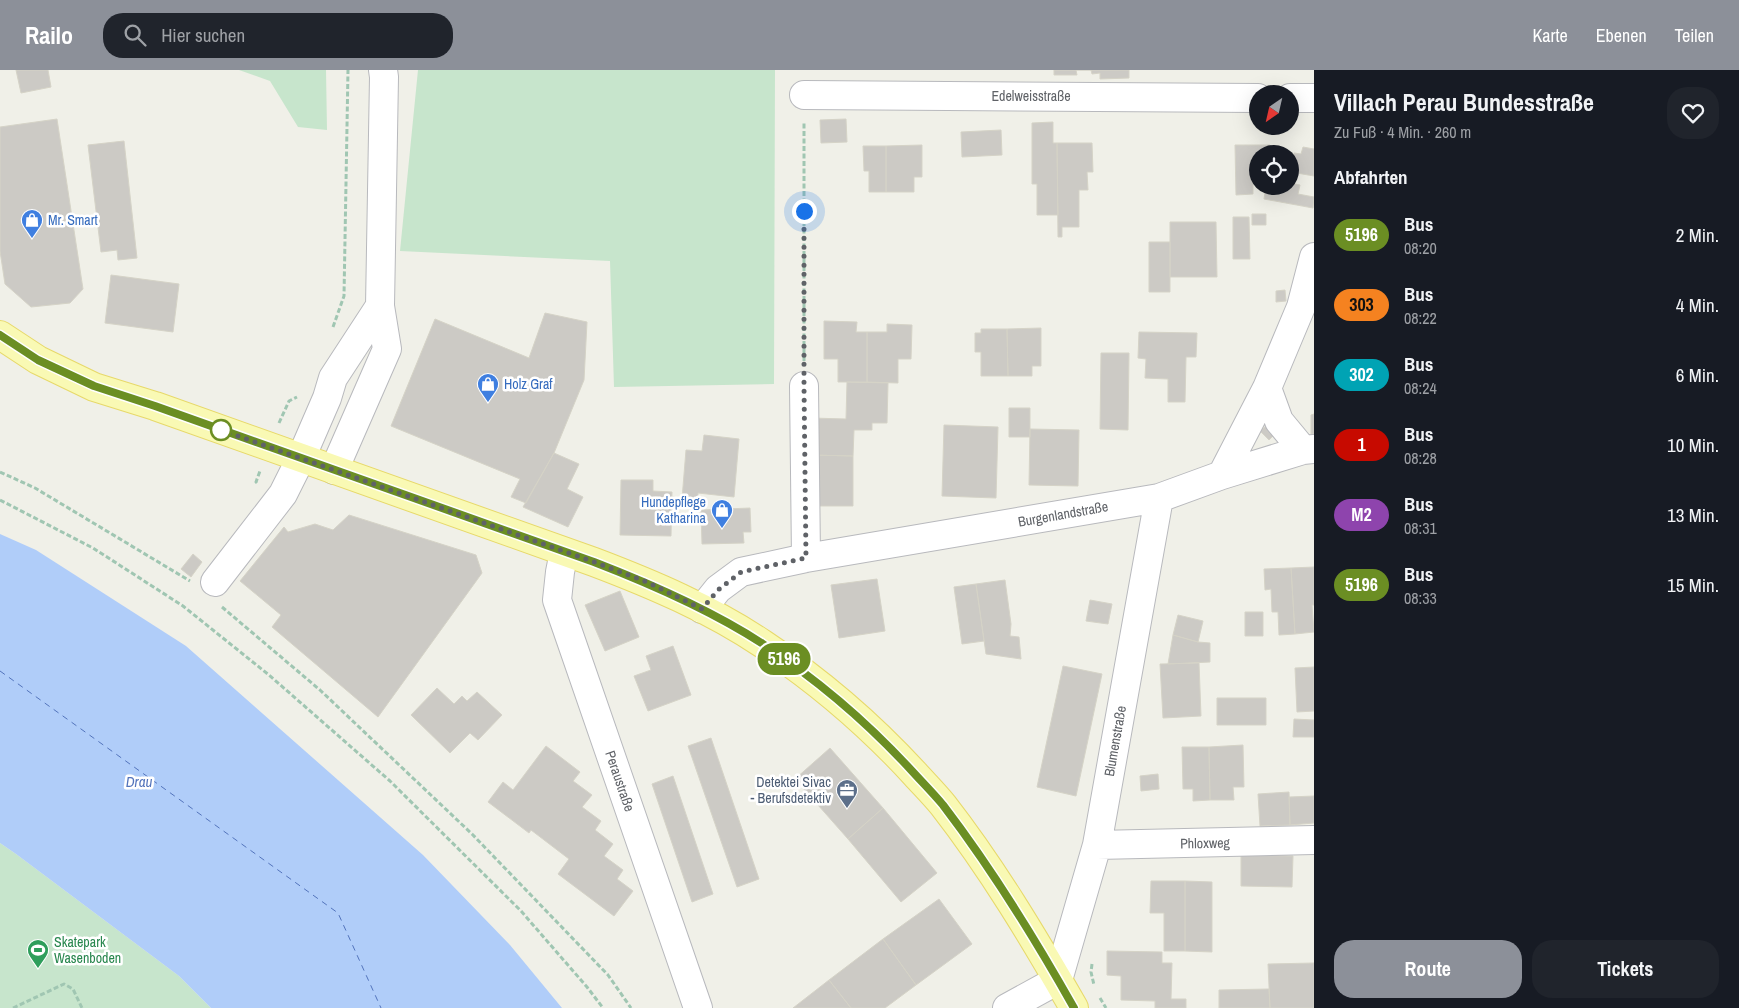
<!DOCTYPE html>
<html lang="de">
<head>
<meta charset="utf-8">
<style>
  :root { --surface:#171b24; --page:#20242c; --text:#f1f3f6; --muted:#9ea1a6; --accent:#8c9099 }
  body { margin:0; font-family:"Archivo Narrow",sans-serif; background:var(--page); color:var(--text); height:100vh; display:flex; flex-direction:column; font-size:19px; white-space:nowrap }
  * { box-sizing:border-box; margin:0 }
  p { font-size:16px; color:var(--muted) }
  .icon { flex:none; width:28px; height:28px; fill:none; stroke:currentColor; stroke-width:2; stroke-linecap:round; stroke-linejoin:round }
  .map { position:relative; flex:1; overflow:hidden }
  .side { display:flex; flex-direction:column; background:var(--surface); width:425px }
  .side>* { flex:none }
  .badge { padding:0 10px; border-radius:16px; font-size:18px; line-height:32px }
  .needle { width:32px; rotate:214deg }
  .controls { position:absolute; left:1249px; top:15px; display:grid; gap:10px }
  .controls a { display:grid; place-items:center; width:50px; height:50px; border-radius:50%; background:var(--surface); box-shadow:0 5px 20px #0002; font-size:25px }
  .you { position:absolute; width:25px; height:25px; margin:-12px; border:4px solid #fff; border-radius:50%; background:#1a73e8; box-shadow:0 0 0 8px #1a73e833 }
  .map>.badge { position:absolute; translate:-50% -50%; box-shadow:0 0 0 2px #fff }
  h2 { padding:0 20px; font-size:19px; line-height:45px }
  .round { display:grid; place-items:center; flex:none; width:52px; height:52px; border-radius:20px; background:var(--page) }
  .head { display:flex; align-items:center; justify-content:space-between; height:85px; padding:0 20px }
  h1 { font-size:24px; font-weight:800; line-height:38px }
  .cta { display:flex; gap:10px; margin-top:auto; padding:10px 20px }
  .cta a { flex:1; height:58px; border-radius:20px; background:var(--accent); color:#fff; font-size:20px; font-weight:800; line-height:58px; text-align:center }
  .cta a+a { background:var(--page); color:var(--text) }
  ul { padding:0; list-style:none }
  li { display:flex; align-items:center; gap:15px; height:70px; padding:0 20px }
  li div { flex:1 }
  li b { display:block; font-size:19px }
  li em { font-style:normal }
  li .badge { min-width:55px; font-weight:700; text-align:center }
  header { display:flex; align-items:center; gap:30px; box-sizing:border-box; height:70px; padding:0 25px; background:var(--accent); color:#fff }
  header strong { font-size:24px }
  nav { display:flex; gap:28px; margin-inline-start:auto; font-size:18px }
  .search { width:350px; height:45px; background:var(--page); display:flex; align-items:center; gap:12px; box-sizing:border-box; padding:0 18px; border-radius:20px; color:var(--muted); font-size:19px }
  main { display:flex; flex:1; min-height:0 }
  .map>svg:first-child { display:block }
  .green { fill:#c7e5cc }
  .water { fill:#b0cdf9 }
  .lines { fill:none; stroke-linecap:round; stroke-linejoin:round }
  .ferry { stroke:#5374bc; stroke-width:1; stroke-dasharray:6 5; stroke-linecap:butt }
  .building { fill:#cccac5; stroke:#d5d3c7 }
  .minor-casing { stroke:#b8b9bd; stroke-width:30 }
  .major-casing { stroke:#e7d96a; stroke-width:30 }
  .path { stroke:#a0c6b2; stroke-width:3; stroke-dasharray:5 2.5; stroke-linecap:butt }
  .minor { stroke:#fff; stroke-width:28 }
  .major { stroke:#f9f9b4; stroke-width:28 }
  .line-casing { stroke:#fff; stroke-width:11 }
  .line { stroke:#6b8e23; stroke-width:8 }
  .walk { stroke:#5f6267; stroke-width:5; stroke-dasharray:0 9 }
  .stop-dot { fill:#fff; stroke:#6b8e23; stroke-width:2.5 }
  .labels { text-anchor:middle; dominant-baseline:central; stroke-width:5; stroke-linejoin:round; paint-order:stroke }
  .street-label { font-size:14px; fill:#5f6267; stroke:#fff }
  .shop-label { font-size:14px; fill:#366cbe; stroke:#fff; text-anchor:start }
  .service-label { font-size:14px; fill:#4e5e75; stroke:#fff; text-anchor:end }
  .leisure-label { font-size:14px; fill:#27864d; stroke:#fff; text-anchor:start }
  .water-label { font-size:15px; font-style:italic; fill:#5374bc; stroke:#fff }
</style>
</head>
<body>
<header>
<strong>Railo</strong>
<div class="search"><svg class="icon" aria-label="search" viewBox="0 0 24 24"><circle cx="10" cy="10" r="6"/><path d="M15 15l6 6"/></svg>Hier suchen</div>
<nav><a>Karte</a><a>Ebenen</a><a>Teilen</a></nav>
</header>
<main>
<div class="map">
<svg width="1314" height="938" viewBox="0 0 1314 938">
  <rect width="100%" height="100%" fill="#f0f0e8"/>
  <path class="green" d="M239,0H326L327,60L298,57L270,11Z
    M418,0H775L774,314L614,317L610,191L400,181Z
    M0,773L16,784L179,906L211,938H0Z"/>
  <path class="water" d="M0,464L36,480L186,576L423,785L510,875L562,938H211L179,906L16,784L0,773Z"/>
  <g class="lines">
    <path class="ferry" d="M0,601L338,843L381,938"/>
  </g>
  <path class="building" d="M16,0H48L51,17L21,23Z
    M1054,0H1076L1077,5H1054Z
    M1076,0H1129V8L1100,9V3L1092,4L1091,0Z
    M57,49L83,219L70,233L31,237L5,214L0,181V57Z
    M846,49L847,72L821,73L820,50Z
    M1053,52V73H1057L1058,145H1037V114H1032V53Z
    M1001,60L1002,85L962,87L961,62Z
    M124,71L137,188L118,190L117,180L101,182L88,75Z
    M1057,73H1092L1093,102H1087L1088,120H1079V157H1062V167H1058Z
    M922,75V107H914V122H886V76Z
    M1235,75H1270V84H1258V101H1253V124L1236,125Z
    M863,76H886V122H869V101H864Z
    M1303,77L1314,79V106L1291,102L1294,83L1301,84Z
    M1290,113L1300,115L1298,124L1314,127L1313,138L1264,129L1266,116H1290Z
    M1252,144H1266V155H1252Z
    M1233,147H1249L1250,189H1233Z
    M1170,152H1216L1217,207H1170Z
    M1149,172H1170V222H1149Z
    M111,205L179,214L173,262L105,253Z
    M1285,220L1286,231L1276,232V221Z
    M545,243L587,252L584,310L554,383L526,433L511,427L520,409L391,356L435,249L529,288Z
    M824,251L857,252L856,262H867V312H838V289H824Z
    M887,254L912,255L911,289H898V313L867,312V262H887Z
    M1041,258V296H1032V306H1008L1007,259Z
    M981,259H1007L1008,306H981V282H975V263H981Z
    M1139,262L1197,263L1196,287H1186L1185,332H1168V309L1145,308L1146,289L1138,288Z
    M1101,283H1129L1128,360L1100,359Z
    M847,312L888,313L887,353H872V360H854L853,386L811,385V348L846,349Z
    M1009,338H1030V367H1009Z
    M1314,344V364H1311V345Z
    M944,355L998,357L996,428L942,426Z
    M1267,355L1275,364L1269,370L1260,361Z
    M1030,359L1079,360L1078,416L1029,415Z
    M704,365L739,369L734,427L698,423V430L682,429L686,380L702,381Z
    M554,383L579,394L567,419L583,427L568,457L523,437Z
    M811,385L853,386V436H810Z
    M621,410H653V421L672,422L671,466L620,465Z
    M750,438L751,462H743L744,473L702,474L701,440Z
    M349,445L476,485L482,503L378,647L272,557L281,545L240,511L284,457L288,462L315,454L333,460Z
    M193,484L202,492L191,507L181,499Z
    M1314,497V535H1312L1314,562L1295,564L1291,498Z
    M1291,498L1295,564L1279,565L1278,542H1272L1271,519L1265,520L1264,499Z
    M877,509L885,561L839,568L831,515Z
    M1005,510L1011,554L1010,566L1019,567L1021,589L986,584L976,514Z
    M976,514L984,571L962,574L954,517Z
    M620,521L639,567L605,581L585,535Z
    M1090,530L1112,534L1108,554L1086,551Z
    M1245,542H1263V566H1245Z
    M1178,545L1203,551L1198,572L1173,565Z
    M1173,565L1198,572L1210,573V592L1168,594Z
    M673,576L691,625L648,641L634,606L651,600L646,586Z
    M1199,593L1201,646L1163,648L1160,594Z
    M1063,596L1102,604L1076,726L1037,717Z
    M1314,597V641L1297,642L1295,598Z
    M437,618L454,634L462,626L467,631L477,622L502,645L478,670L470,663L450,683L411,645Z
    M1217,628H1266V655H1217Z
    M1294,649L1314,650V667H1293Z
    M711,668L759,809L737,817L688,676Z
    M1243,675L1244,717H1233L1234,730H1210L1209,677Z
    M546,676L580,702L573,711L592,725L582,737L601,751L595,760L613,774L604,786L623,800L617,809L633,821L614,846L558,804L569,789L531,760L529,763L488,732L503,712L513,720Z
    M1182,677H1209L1210,730L1193,731V719H1183Z
    M830,678L883,738L848,769L795,709Z
    M1158,704L1159,719L1141,721L1140,706Z
    M673,706L713,824L692,832L652,714Z
    M1289,722L1290,755L1260,756L1258,724Z
    M1314,726V753L1290,755L1289,727Z
    M883,738L937,803L901,832L848,769Z
    M1241,785L1293,786L1292,817L1241,816Z
    M1151,811H1185V881H1164V843H1150Z
    M1185,811L1212,812V882L1185,881Z
    M939,829L972,874L916,915L883,869Z
    M883,869L916,915L885,938H851L829,910Z
    M1107,881L1162,882V893H1172L1171,929H1186V938H1155V931L1121,930V906L1107,905Z
    M1314,893V938H1270L1268,894Z
    M829,910L851,938H793Z
    M1269,919L1270,938H1219V920Z"/>
  <g class="lines">
    <g class="minor-casing">
      <path id="minor" d="M804,25L1258,28
        M1290,28H1314
        M804,316L806,488
        M1267,318L1279,351L1303,380
        M334,400L387,279L380,236L384,7L383,0
        M1222,405L1267,318L1301,237L1314,187
        M564,482L560,502L557,530L698,938
        M215,512L283,424L301,388L327,328L333,308L380,236
        M702,539L718,519L741,502L806,488L1159,428L1222,405L1303,380L1314,379
        M1097,775L1314,770
        M1007,938L1058,910L1097,775L1159,428"/>
    </g>
    <g class="major-casing">
      <path id="major" d="M0,265L38,290L94,317L155,336L594,492C652,514 711,539 763,574C819,611 870,655 915,704C924,714 934,724 943,735C992,798 1034,868 1074,938"/>
    </g>
    <path class="path" d="M333,257L344,226L348,0
      M804,291V52
      M279,353L289,331L297,327
      M0,402L35,418L190,511
      M257,413L256,412L260,401
      M0,430L93,478L183,536L269,605L390,711L521,841L587,917L603,938
      M222,537L320,620L472,764L608,905L631,938
      M1092,894L1091,902L1094,915
      M1100,928L1106,938
      M13,938L64,914L73,919L82,938"/>
    <use href="#minor" class="minor"/>
    <use href="#major" class="major"/>
  </g>
  <g class="lines">
    <g class="line-casing">
      <path id="line" d="M0,265L38,290L94,316L155,336L594,492C651,514 711,540 763,574C818,610 868,653 912,701C922,712 933,723 943,735C992,799 1034,867 1074,938"/>
    </g>
    <use href="#line" class="line"/>
    <path class="walk" d="M221,360L594,492L647,512L702,539L718,520L741,502L806,488L804,316V141"/>
  </g>
  <defs>
    <g id="shop-pin" transform="scale(1.125)"><path d="M0 17L-7.5 6A9.5 9.5 0 1 1 7.5 6Z" fill="#3f7fe0" stroke="#fff"/><path d="M-5-2.5h2.3a2.7 3.5 0 0 1 5.4 0H5L5.5 6h-11ZM-1.5-2.5h3a1.5 2.3 0 0 0-3 0Z" fill="#fff"/></g>
    <g id="office-pin" transform="scale(1.125)"><path d="M0 17L-7.5 6A9.5 9.5 0 1 1 7.5 6Z" fill="#5c6f8a" stroke="#fff"/><path d="M-6-3h4V-5.5h4V-3h4V5H-6ZM-1-4.5V-3h2v-1.5ZM-6 0V1H6V0Z" fill="#fff"/></g>
    <g id="stadium-pin" transform="scale(1.125)"><path d="M0 17L-7.5 6A9.5 9.5 0 1 1 7.5 6Z" fill="#2e9e5b" stroke="#fff"/><path d="M0-5a6.5 5 0 1 0 0 10a6.5 5 0 1 0 0-10ZM-3.5-1.8h7v3.6h-7Z" fill="#fff"/></g>
  </defs>
  <g fill-rule="evenodd">
    <use href="#shop-pin" x="32" y="150"/>
    <use href="#shop-pin" x="488" y="314"/>
    <use href="#shop-pin" x="722" y="440"/>
    <use href="#office-pin" x="847" y="720"/>
    <use href="#stadium-pin" x="38" y="880"/>
  </g>
  <circle class="stop-dot" cx="221" cy="360" r="10"/>
  <g class="labels">
    <g class="street-label">
      <text x="1031" y="26">Edelweisstraße</text>
      <text transform="translate(1063 444) rotate(-10)">Burgenlandstraße</text>
      <text transform="translate(1115 671) rotate(-80)">Blumenstraße</text>
      <text transform="translate(620 711) rotate(71)">Peraustraße</text>
      <text transform="translate(1205 773) rotate(-1)">Phloxweg</text>
    </g>
    <g class="shop-label">
      <text x="48" y="150">Mr. Smart</text>
      <text x="504" y="314">Holz Graf</text>
      <text x="706" y="432" text-anchor="end">Hundepflege<tspan x="706" dy="16">Katharina</tspan></text>
    </g>
    <g class="service-label">
      <text x="831" y="712">Detektei Sivac<tspan x="831" dy="16">- Berufsdetektiv</tspan></text>
    </g>
    <g class="leisure-label">
      <text x="54" y="872">Skatepark<tspan x="54" dy="16">Wasenboden</tspan></text>
    </g>
    <g class="water-label">
      <text x="139" y="711">Drau</text>
    </g>
  </g>
</svg>
<div class="controls">
<a><svg class="needle" viewBox="-14 -14 28 28"><path d="M0-13l5 13h-10z" fill="#e53935"/><path d="M0 13l5-13h-10z" fill="#9ea1a6"/></svg></a>
<a><svg class="icon" aria-label="locate" viewBox="0 0 24 24"><circle cx="12" cy="12" r="6"/><path d="M12 2v4M12 18v4M2 12h4M18 12h4"/></svg></a>
</div>
<div class="you" style="left:804px;top:141px"></div>
<b class="badge" style="left:784px;top:589px;background:#6b8e23;color:#fff">5196</b>
</div>
<section class="side">
<div class="head"><div><h1>Villach Perau Bundesstraße</h1><p>Zu Fuß · 4 Min. · 260 m</p></div><a class="round"><svg class="icon" aria-label="heart" viewBox="0 0 24 24"><path d="M12 20l-8-8c-3-5 5-10 8-4 3-6 11-1 8 4z"/></svg></a></div>
<h2>Abfahrten</h2>
<ul>
<li><span class="badge" style="background:#6b8e23;color:#fff">5196</span><div><b>Bus</b><p>08:20</p></div><em>2 Min.</em></li>
<li><span class="badge" style="background:#f58220;color:#111">303</span><div><b>Bus</b><p>08:22</p></div><em>4 Min.</em></li>
<li><span class="badge" style="background:#00a3b4;color:#fff">302</span><div><b>Bus</b><p>08:24</p></div><em>6 Min.</em></li>
<li><span class="badge" style="background:#c70a00;color:#fff">1</span><div><b>Bus</b><p>08:28</p></div><em>10 Min.</em></li>
<li><span class="badge" style="background:#8e44ad;color:#fff">M2</span><div><b>Bus</b><p>08:31</p></div><em>13 Min.</em></li>
<li><span class="badge" style="background:#6b8e23;color:#fff">5196</span><div><b>Bus</b><p>08:33</p></div><em>15 Min.</em></li>
</ul>
<div class="cta"><a>Route</a><a>Tickets</a></div>
</section>
</main>
</body>
</html>
